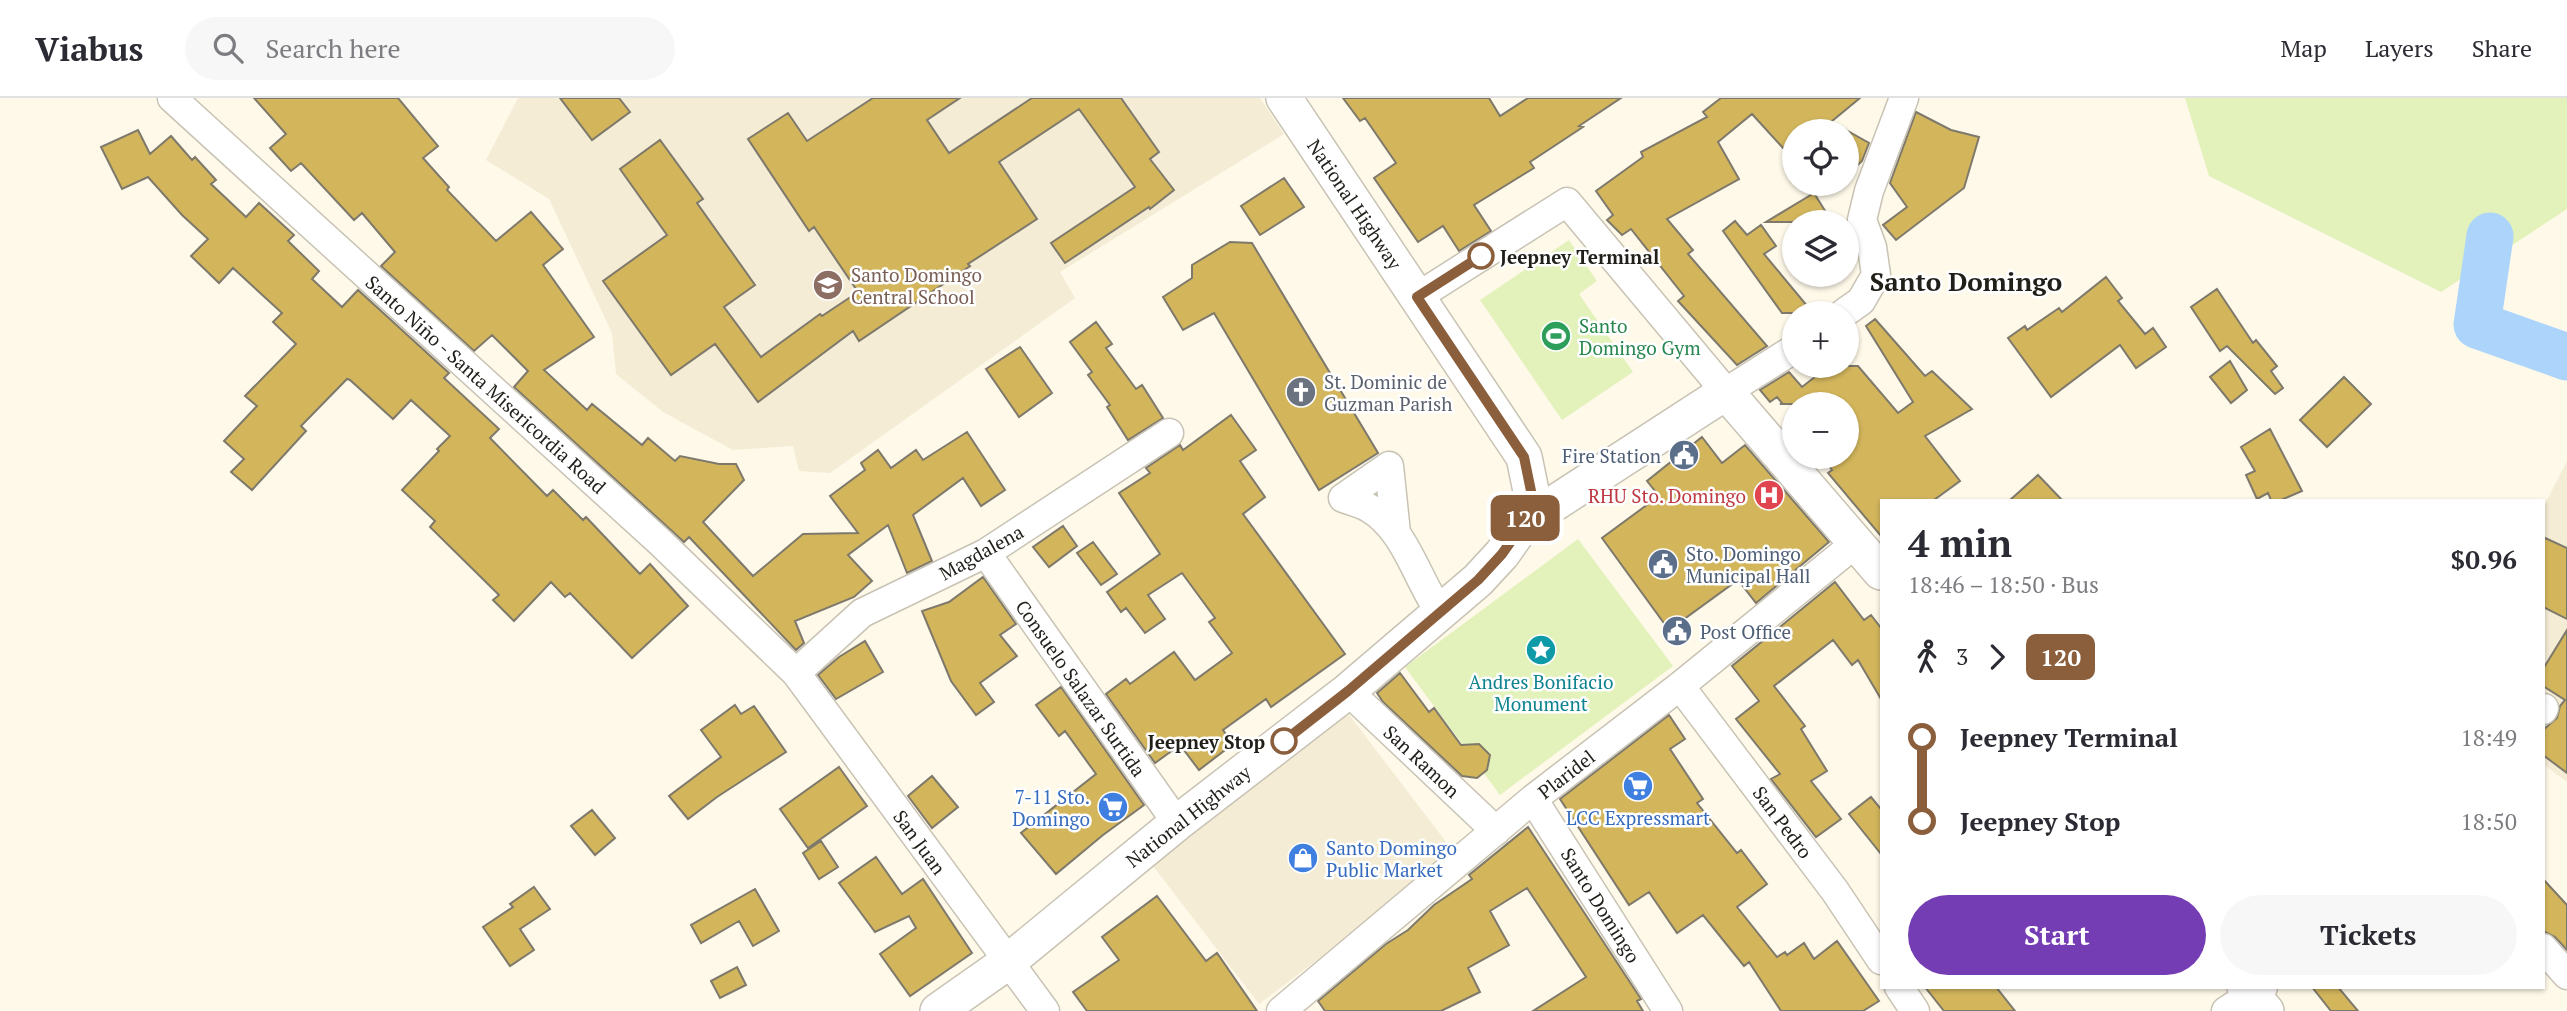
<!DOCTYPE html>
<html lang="en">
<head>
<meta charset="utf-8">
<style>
  :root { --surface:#fff; --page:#f7f7f7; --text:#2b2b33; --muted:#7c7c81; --line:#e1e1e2; --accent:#753db3 }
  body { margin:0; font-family:"PT Serif",serif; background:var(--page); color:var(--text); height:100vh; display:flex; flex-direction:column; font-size:26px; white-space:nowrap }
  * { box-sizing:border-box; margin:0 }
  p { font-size:23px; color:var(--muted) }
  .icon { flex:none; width:38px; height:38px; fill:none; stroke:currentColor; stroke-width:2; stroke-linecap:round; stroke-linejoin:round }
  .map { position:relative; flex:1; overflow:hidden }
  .details { position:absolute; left:1880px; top:401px; width:665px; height:490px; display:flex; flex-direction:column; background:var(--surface); border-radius:0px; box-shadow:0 2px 5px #0004 }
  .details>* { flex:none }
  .badge { padding:0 14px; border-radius:10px; font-size:24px; line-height:46px }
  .tools { position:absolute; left:1782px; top:21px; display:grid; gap:14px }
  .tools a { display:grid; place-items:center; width:77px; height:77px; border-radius:50%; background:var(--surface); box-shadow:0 2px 5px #0004; font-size:35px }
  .map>.badge { position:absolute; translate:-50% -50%; box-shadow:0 0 0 4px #fff }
  .legs { display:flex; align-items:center; gap:10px; height:77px; padding:0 28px; font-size:23px }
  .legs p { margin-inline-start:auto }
  .head { display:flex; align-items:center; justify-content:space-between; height:119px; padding:0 28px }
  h1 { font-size:38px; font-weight:600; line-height:52px }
  .action { display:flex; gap:14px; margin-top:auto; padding:14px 28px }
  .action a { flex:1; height:80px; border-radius:42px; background:var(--accent); color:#fff; font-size:28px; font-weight:600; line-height:80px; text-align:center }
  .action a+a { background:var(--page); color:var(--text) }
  ul { padding:0 28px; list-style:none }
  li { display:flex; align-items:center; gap:24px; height:84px; font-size:26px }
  li i { display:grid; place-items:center; width:10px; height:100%; margin:0 9px; background:currentColor }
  li i::after { content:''; width:18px; height:18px; margin:-9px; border:5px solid; border-radius:50%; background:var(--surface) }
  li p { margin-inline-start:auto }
  li:first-child i { background:linear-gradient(#0000 50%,currentColor 0) }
  li:last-child i { background:linear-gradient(currentColor 50%,#0000 0) }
  header { display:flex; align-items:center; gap:42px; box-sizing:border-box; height:98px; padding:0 35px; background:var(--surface); border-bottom:2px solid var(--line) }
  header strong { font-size:33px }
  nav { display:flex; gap:38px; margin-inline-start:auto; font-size:24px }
  .search { width:490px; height:63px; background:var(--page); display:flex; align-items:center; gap:18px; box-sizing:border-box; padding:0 24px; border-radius:38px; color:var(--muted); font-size:26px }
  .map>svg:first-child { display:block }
  .built { fill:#f4ecd5 }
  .green { fill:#e3f1ba }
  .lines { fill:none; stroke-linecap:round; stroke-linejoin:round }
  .river { stroke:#add5fc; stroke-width:47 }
  .building { fill:#d3b65c; stroke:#7e796b; stroke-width:2 }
  .minor-casing { stroke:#c8c3b4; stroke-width:31 }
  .major-casing { stroke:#c8c3b4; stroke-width:38 }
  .minor { stroke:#fff; stroke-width:28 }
  .major { stroke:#fff; stroke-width:35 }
  .line-1-casing { stroke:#fff; stroke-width:16 }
  .line-1 { stroke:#8b5e3c; stroke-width:10 }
  .stop-1-dot { fill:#fff; stroke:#8b5e3c; stroke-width:3.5 }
  .labels { text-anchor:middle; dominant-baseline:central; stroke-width:5; stroke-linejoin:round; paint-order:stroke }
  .street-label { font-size:19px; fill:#211f19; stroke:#fff }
  .stop-label { font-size:19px; font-weight:bold; fill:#211f19; stroke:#fff; text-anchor:start }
  .education-label { font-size:19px; fill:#785e54; stroke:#fff; text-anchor:start }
  .leisure-label { font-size:19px; fill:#27864d; stroke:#fff; text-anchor:start }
  .worship-label { font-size:19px; fill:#5b616d; stroke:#fff; text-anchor:start }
  .service-label { font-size:19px; fill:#4e5e75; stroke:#fff; text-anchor:start }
  .health-label { font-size:19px; fill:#be3a42; stroke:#fff; text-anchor:end }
  .culture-label { font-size:19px; fill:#0d838f; stroke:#fff }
  .shop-label { font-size:19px; fill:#366cbe; stroke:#fff; text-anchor:end }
  .district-label { font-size:26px; font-weight:bold; fill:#211f19; stroke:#fff }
</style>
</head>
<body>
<header>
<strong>Viabus</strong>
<div class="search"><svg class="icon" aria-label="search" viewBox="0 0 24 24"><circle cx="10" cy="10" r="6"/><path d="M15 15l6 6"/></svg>Search here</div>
<nav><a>Map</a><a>Layers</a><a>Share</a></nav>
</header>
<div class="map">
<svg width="2567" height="913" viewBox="0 0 2567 913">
  <rect width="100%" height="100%" fill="#fef9e9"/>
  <path class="built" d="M518,0H1260L1284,36L1060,174L1075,200L830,375L799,373L793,348L733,352L663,314L616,276L612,235L549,101L486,62Z
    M2567,363V684L2543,666V410Z
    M1347,614L1456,757L1259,906L1150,764Z"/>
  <path class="green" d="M2185,0H2567V111L2441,194L2209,78Z
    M1569,142L1597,183L1579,196L1633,274L1562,322L1480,202Z
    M1578,441L1673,568L1500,697L1405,569Z"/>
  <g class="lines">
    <path class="river" d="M2490,138L2477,227L2567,259"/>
  </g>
  <path class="building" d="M254,0H398L438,48L423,60L449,89L447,92L496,143L531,114L563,151L543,167L594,239L544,272L587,312L592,306L642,347L648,340L675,363L680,358L719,366H736L744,382L703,424L753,478L803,436L858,435L830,398L865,372L861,365L878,352L891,370L916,352L923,362L967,334L1005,392L981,408L963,380L913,417L932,463L907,475L888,427L848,457L872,483L854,499L795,523L804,545L796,552L689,439L684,444L514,289L528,273L492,237L474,253L381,168L395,154L362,115L354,122L301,65L291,73L270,50L286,36Z
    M560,0H619L630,14L592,42Z
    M873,0H960L927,22L949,55L1032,0H1121L1159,54L1150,61L1174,92L1150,111L1149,109L1065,165L1051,145L1135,89L1079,11L999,64L1037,121L968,166L970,168L859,243L853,233L758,304L715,246L671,277L603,183L667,137L620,71L660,42L703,101L697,105L755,187L724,209L761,259L820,216L822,218L858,194L814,129L809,133L748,41L788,15L807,43Z
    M1343,0H1489L1500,18L1528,0H1621L1579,28L1583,29L1530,64L1534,70L1474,107L1491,133L1459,153L1443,128L1418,144L1374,80L1396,65L1365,20L1360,23Z
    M1721,0H1860L1820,33H1794V62L1752,16L1718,44L1739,81L1667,121L1693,152L1688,156L1767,248L1737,267L1678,203L1684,198L1631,131L1622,137L1607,122L1613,117L1596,93L1643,59L1641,54L1707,19L1703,14Z
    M1916,14L1951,32L1979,39L1964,90L1896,142L1883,127L1907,109L1890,85Z
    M138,32L150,56L171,38L192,62L195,59L216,82L211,86L246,119L259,105L294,137L288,143L319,173L312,181L342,209L358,192L449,275L444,280L499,331L490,340L547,398L553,392L583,422L586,419L640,476L650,466L688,508L632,560L570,495L565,499L551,484L514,523L493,502L499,497L430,429L435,423L402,392L439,353L437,351L450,338L411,302L393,321L350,282L347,281L301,328L306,333L252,392L231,374L244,361L224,343L257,308L245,298L296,246L273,224L282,215L233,170L219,185L191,158L208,141L182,117L148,79L122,91L101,49Z
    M1846,32L1869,45L1862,63L1846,78Z
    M1284,80L1304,109L1260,137L1241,108Z
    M1814,95L1832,124H1766Z
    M1735,123L1747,137L1761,127L1776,148L1764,156L1813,215H1782L1723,133Z
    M1230,144L1252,145L1378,355L1319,392L1214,215L1183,232L1163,199L1192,180V167Z
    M2106,179L2122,200L2118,203L2145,236L2153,230L2166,249L2136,270L2120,247L2051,299L2008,240L2025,228L2027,232L2059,210L2062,214Z
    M2217,191L2253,245L2256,242L2277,268L2271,273L2283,290L2275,296L2227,248L2220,253L2191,209Z
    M1875,221L1925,278L1932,273L1972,311L1925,338L1960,383L1934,402H1881V438L1828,375L1832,372L1822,359H1846V306H1780L1782,305L1777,299L1770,304L1760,292L1789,274L1802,289L1829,268H1858L1898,315L1913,304L1866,228Z
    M1096,224L1112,246L1106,250L1136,291L1142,287L1163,320L1128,342L1107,309L1110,307L1088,277L1092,274L1070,244Z
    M1020,249L1052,295L1019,319L986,271Z
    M2230,263L2247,292L2231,305L2210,279Z
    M2344,279L2371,306L2327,349L2300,322Z
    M1231,317L1256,352L1240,363L1265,399L1243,416L1345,556L1271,609L1266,601L1223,632L1233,646L1199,672L1180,647L1155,665L1106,596L1126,581L1130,586L1174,554L1195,582L1232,555L1209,524L1215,520L1182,475L1148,497L1165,521L1145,535L1126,510L1121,514L1107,494L1160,456L1119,395L1150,375L1146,370L1180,347L1183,352Z
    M2270,331L2302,393L2281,402H2271L2268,395L2257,401L2246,377L2255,373L2241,349Z
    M1702,339L1722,365L1745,347L1829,444L1756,505L1738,482L1669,532L1602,440L1659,398L1647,383Z
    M2038,377L2062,402H2010Z
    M1063,428L1077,448L1049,469L1033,449Z
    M2543,439L2567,450V521L2543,509Z
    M1093,444L1117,476L1101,487L1077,455Z
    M983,479L1016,526L1000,537L1017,558L980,585L994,604L976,617L951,583L922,513L949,504Z
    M1835,484L1864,522L1871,517L1881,530V601L1858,562L1852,567L1833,542L1774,588L1805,628L1801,631L1827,673L1811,683L1841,721L1816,739L1771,681L1780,676L1736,621L1759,603L1732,568Z
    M2567,532V675L2543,657V632L2557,620L2560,608L2565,602L2543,588V571Z
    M865,543L883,574L836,601L818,577L839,559Z
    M1400,575L1429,614L1434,610L1461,647L1479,646L1490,657L1487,672L1477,680L1462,678L1383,604L1377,595Z
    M1061,589L1144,707L1103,737L1056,776L1021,735L1096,676L1065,633L1059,638L1036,607Z
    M735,607L741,616L754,608L786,654L717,699L688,721L669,698L721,659L701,632Z
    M1669,617L1685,641L1670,651L1703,701L1697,705L1737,755L1741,752L1767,786L1737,809L1777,859L1785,854L1787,857L1804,845L1814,861L1837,843L1879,903L1863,913H1781L1749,864L1744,868L1703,817L1677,835L1649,794L1629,807L1560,701Z
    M839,669L867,708L808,750L780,711Z
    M932,678L958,709L932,730L908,698Z
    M1871,699L1881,711V756L1849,716Z
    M592,712L615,740L595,757L571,728Z
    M1528,729L1641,901L1637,903L1643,913H1533L1586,879L1527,790L1490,813L1509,847L1468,870L1480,894L1441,913H1325L1318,903L1386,846L1408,832L1434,807L1472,781L1469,777Z
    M821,743L838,769L819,781L803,755Z
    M876,759L902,796L923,781L972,855L910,898L880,856L916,830L909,818L875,834L839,785Z
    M2543,781L2567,807V852L2555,839L2543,833Z
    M534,789L550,811L520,831L534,852L510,868L483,829L513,809L510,806Z
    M755,791L779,833L753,848L739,823L701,845L691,827Z
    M1157,798L1206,863L1217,855L1257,913H1087L1073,894L1119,862L1102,839Z
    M737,869L746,887L720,900L711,883Z
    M1925,889H1996L2015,913H1944Z
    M2312,889H2338L2358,913H2331Z"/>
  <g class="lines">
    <g class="minor-casing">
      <path id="minor" d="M172,0L660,444L796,575L1045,913
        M1417,199L1567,104L1726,294L1794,251
        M1844,215L1861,203L1876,177L1872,149L1862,122L1869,93L1904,0
        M1396,435L1389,368L1343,400C1351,403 1361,405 1369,410C1406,432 1416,480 1440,514
        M986,455L1177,725
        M796,575L862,515L986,455L1169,335
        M1680,588L1835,793L1881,862
        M1348,593L1496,733
        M2543,612L2544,610
        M1533,701L1668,913
        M2543,850L2567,877
        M1899,889L1915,913
        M1281,913L1533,701L1680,588L1856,445
        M2226,913L2263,889"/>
    </g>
    <g class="major-casing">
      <path id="major" d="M1524,425L1726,294L1881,474
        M2245,889L2266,913
        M938,913L1009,863L1177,725L1348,593L1478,482L1502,456L1524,425L1531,393L1524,359L1284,0"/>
    </g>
    <use href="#minor" class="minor"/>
    <use href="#major" class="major"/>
  </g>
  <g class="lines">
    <g class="line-1-casing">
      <path id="line-1" d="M1284,643L1348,593L1478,482L1502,456L1524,425L1531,393L1524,359L1417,199L1481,158"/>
    </g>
    <use href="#line-1" class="line-1"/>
  </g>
  <defs>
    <g id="school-disc" transform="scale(1.575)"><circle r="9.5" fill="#8d6e63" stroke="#fff"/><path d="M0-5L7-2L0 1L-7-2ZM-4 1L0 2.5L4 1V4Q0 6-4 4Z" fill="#fff"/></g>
    <g id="stadium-disc" transform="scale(1.575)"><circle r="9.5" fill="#2e9e5b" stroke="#fff"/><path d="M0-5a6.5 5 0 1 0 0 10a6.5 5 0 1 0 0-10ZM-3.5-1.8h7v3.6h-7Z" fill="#fff"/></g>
    <g id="church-disc" transform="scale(1.575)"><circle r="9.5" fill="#6b7280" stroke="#fff"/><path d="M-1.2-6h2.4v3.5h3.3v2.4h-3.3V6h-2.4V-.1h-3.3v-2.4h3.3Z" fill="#fff"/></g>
    <g id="civic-disc" transform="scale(1.575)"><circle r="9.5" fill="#5c6f8a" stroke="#fff"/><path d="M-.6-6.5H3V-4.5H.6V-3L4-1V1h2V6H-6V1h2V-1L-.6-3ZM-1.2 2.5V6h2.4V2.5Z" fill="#fff"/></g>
    <g id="hospital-disc" transform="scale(1.575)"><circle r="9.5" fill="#e0444e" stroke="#fff"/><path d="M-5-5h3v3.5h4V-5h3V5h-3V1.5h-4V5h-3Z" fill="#fff"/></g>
    <g id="sight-disc" transform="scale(1.575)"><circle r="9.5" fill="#0f9aa8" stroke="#fff"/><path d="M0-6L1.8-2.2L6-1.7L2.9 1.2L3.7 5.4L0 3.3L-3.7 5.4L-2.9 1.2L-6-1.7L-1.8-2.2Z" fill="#fff"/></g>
    <g id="supermarket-disc" transform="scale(1.575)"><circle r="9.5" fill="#3f7fe0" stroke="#fff"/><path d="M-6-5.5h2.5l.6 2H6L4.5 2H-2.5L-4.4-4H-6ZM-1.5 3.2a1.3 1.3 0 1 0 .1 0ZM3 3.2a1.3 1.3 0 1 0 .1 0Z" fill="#fff"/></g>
    <g id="shop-disc" transform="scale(1.575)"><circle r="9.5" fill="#3f7fe0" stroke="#fff"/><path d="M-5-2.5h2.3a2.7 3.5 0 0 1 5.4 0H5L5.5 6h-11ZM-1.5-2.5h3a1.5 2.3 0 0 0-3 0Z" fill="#fff"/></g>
  </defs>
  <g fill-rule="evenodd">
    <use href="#school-disc" x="828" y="187"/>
    <use href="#stadium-disc" x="1556" y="238"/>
    <use href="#church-disc" x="1301" y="294"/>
    <use href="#civic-disc" x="1684" y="357"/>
    <use href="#hospital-disc" x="1769" y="397"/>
    <use href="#civic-disc" x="1663" y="466"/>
    <use href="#civic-disc" x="1677" y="533"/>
    <use href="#sight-disc" x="1541" y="552"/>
    <use href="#supermarket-disc" x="1638" y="688"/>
    <use href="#supermarket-disc" x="1113" y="709"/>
    <use href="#shop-disc" x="1303" y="760"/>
  </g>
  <g class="stop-1-dot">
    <circle cx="1481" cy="158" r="12"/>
    <circle cx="1284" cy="643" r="12"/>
  </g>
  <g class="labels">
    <g class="street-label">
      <text transform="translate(1355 106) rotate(56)">National Highway</text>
      <text transform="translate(486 286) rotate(42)">Santo Niño - Santa Misericordia Road</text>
      <text transform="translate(981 454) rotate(-29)">Magdalena</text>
      <text transform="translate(1081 590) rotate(55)">Consuelo Salazar Surtida</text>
      <text transform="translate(1422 663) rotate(43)">San Ramon</text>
      <text transform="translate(1566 676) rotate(-38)">Plaridel</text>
      <text transform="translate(1188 718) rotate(-38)">National Highway</text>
      <text transform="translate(1783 724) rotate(53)">San Pedro</text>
      <text transform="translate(920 744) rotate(54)">San Juan</text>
      <text transform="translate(1601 807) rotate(58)">Santo Domingo</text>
    </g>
    <g class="stop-label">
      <text x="1500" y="158">Jeepney Terminal</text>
      <text x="1265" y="643" text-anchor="end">Jeepney Stop</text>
    </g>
    <g class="education-label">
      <text x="851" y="176">Santo Domingo<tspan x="851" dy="22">Central School</tspan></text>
    </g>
    <g class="leisure-label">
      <text x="1579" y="227">Santo<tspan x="1579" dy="22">Domingo Gym</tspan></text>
    </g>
    <g class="worship-label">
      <text x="1324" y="283">St. Dominic de<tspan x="1324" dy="22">Guzman Parish</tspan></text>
    </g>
    <g class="service-label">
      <text x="1661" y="357" text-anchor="end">Fire Station</text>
      <text x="1686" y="455">Sto. Domingo<tspan x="1686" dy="22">Municipal Hall</tspan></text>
      <text x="1700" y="533">Post Office</text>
    </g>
    <g class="health-label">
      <text x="1746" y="397">RHU Sto. Domingo</text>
    </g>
    <g class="culture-label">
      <text x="1541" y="583">Andres Bonifacio<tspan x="1541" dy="22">Monument</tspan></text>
    </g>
    <g class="shop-label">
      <text x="1090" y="698">7-11 Sto.<tspan x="1090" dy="22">Domingo</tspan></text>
      <text x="1638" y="719" text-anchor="middle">LCC Expressmart</text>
      <text x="1326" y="749" text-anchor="start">Santo Domingo<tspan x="1326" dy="22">Public Market</tspan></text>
    </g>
    <g class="district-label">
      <text x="1966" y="183">Santo Domingo</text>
    </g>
  </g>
</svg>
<div class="tools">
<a><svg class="icon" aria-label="locate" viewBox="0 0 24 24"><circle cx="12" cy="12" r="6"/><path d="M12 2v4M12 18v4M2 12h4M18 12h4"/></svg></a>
<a><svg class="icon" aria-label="layers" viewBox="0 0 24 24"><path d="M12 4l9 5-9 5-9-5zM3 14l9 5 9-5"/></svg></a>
<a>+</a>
<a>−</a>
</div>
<b class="badge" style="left:1525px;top:420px;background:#8b5e3c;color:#fff">120</b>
<section class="details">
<div class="head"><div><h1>4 min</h1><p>18:46 – 18:50 · Bus</p></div><b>$0.96</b></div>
<div class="legs"><svg class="icon" aria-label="walk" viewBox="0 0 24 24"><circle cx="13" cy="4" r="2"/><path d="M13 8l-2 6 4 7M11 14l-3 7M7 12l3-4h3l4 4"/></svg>3<svg class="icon" aria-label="forward" viewBox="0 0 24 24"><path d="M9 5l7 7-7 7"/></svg><b class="badge" style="background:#8b5e3c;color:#fff">120</b></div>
<ul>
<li><i style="color:#8b5e3c"></i><b>Jeepney Terminal</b><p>18:49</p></li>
<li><i style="color:#8b5e3c"></i><b>Jeepney Stop</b><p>18:50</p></li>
</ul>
<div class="action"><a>Start</a><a>Tickets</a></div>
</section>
</div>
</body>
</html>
